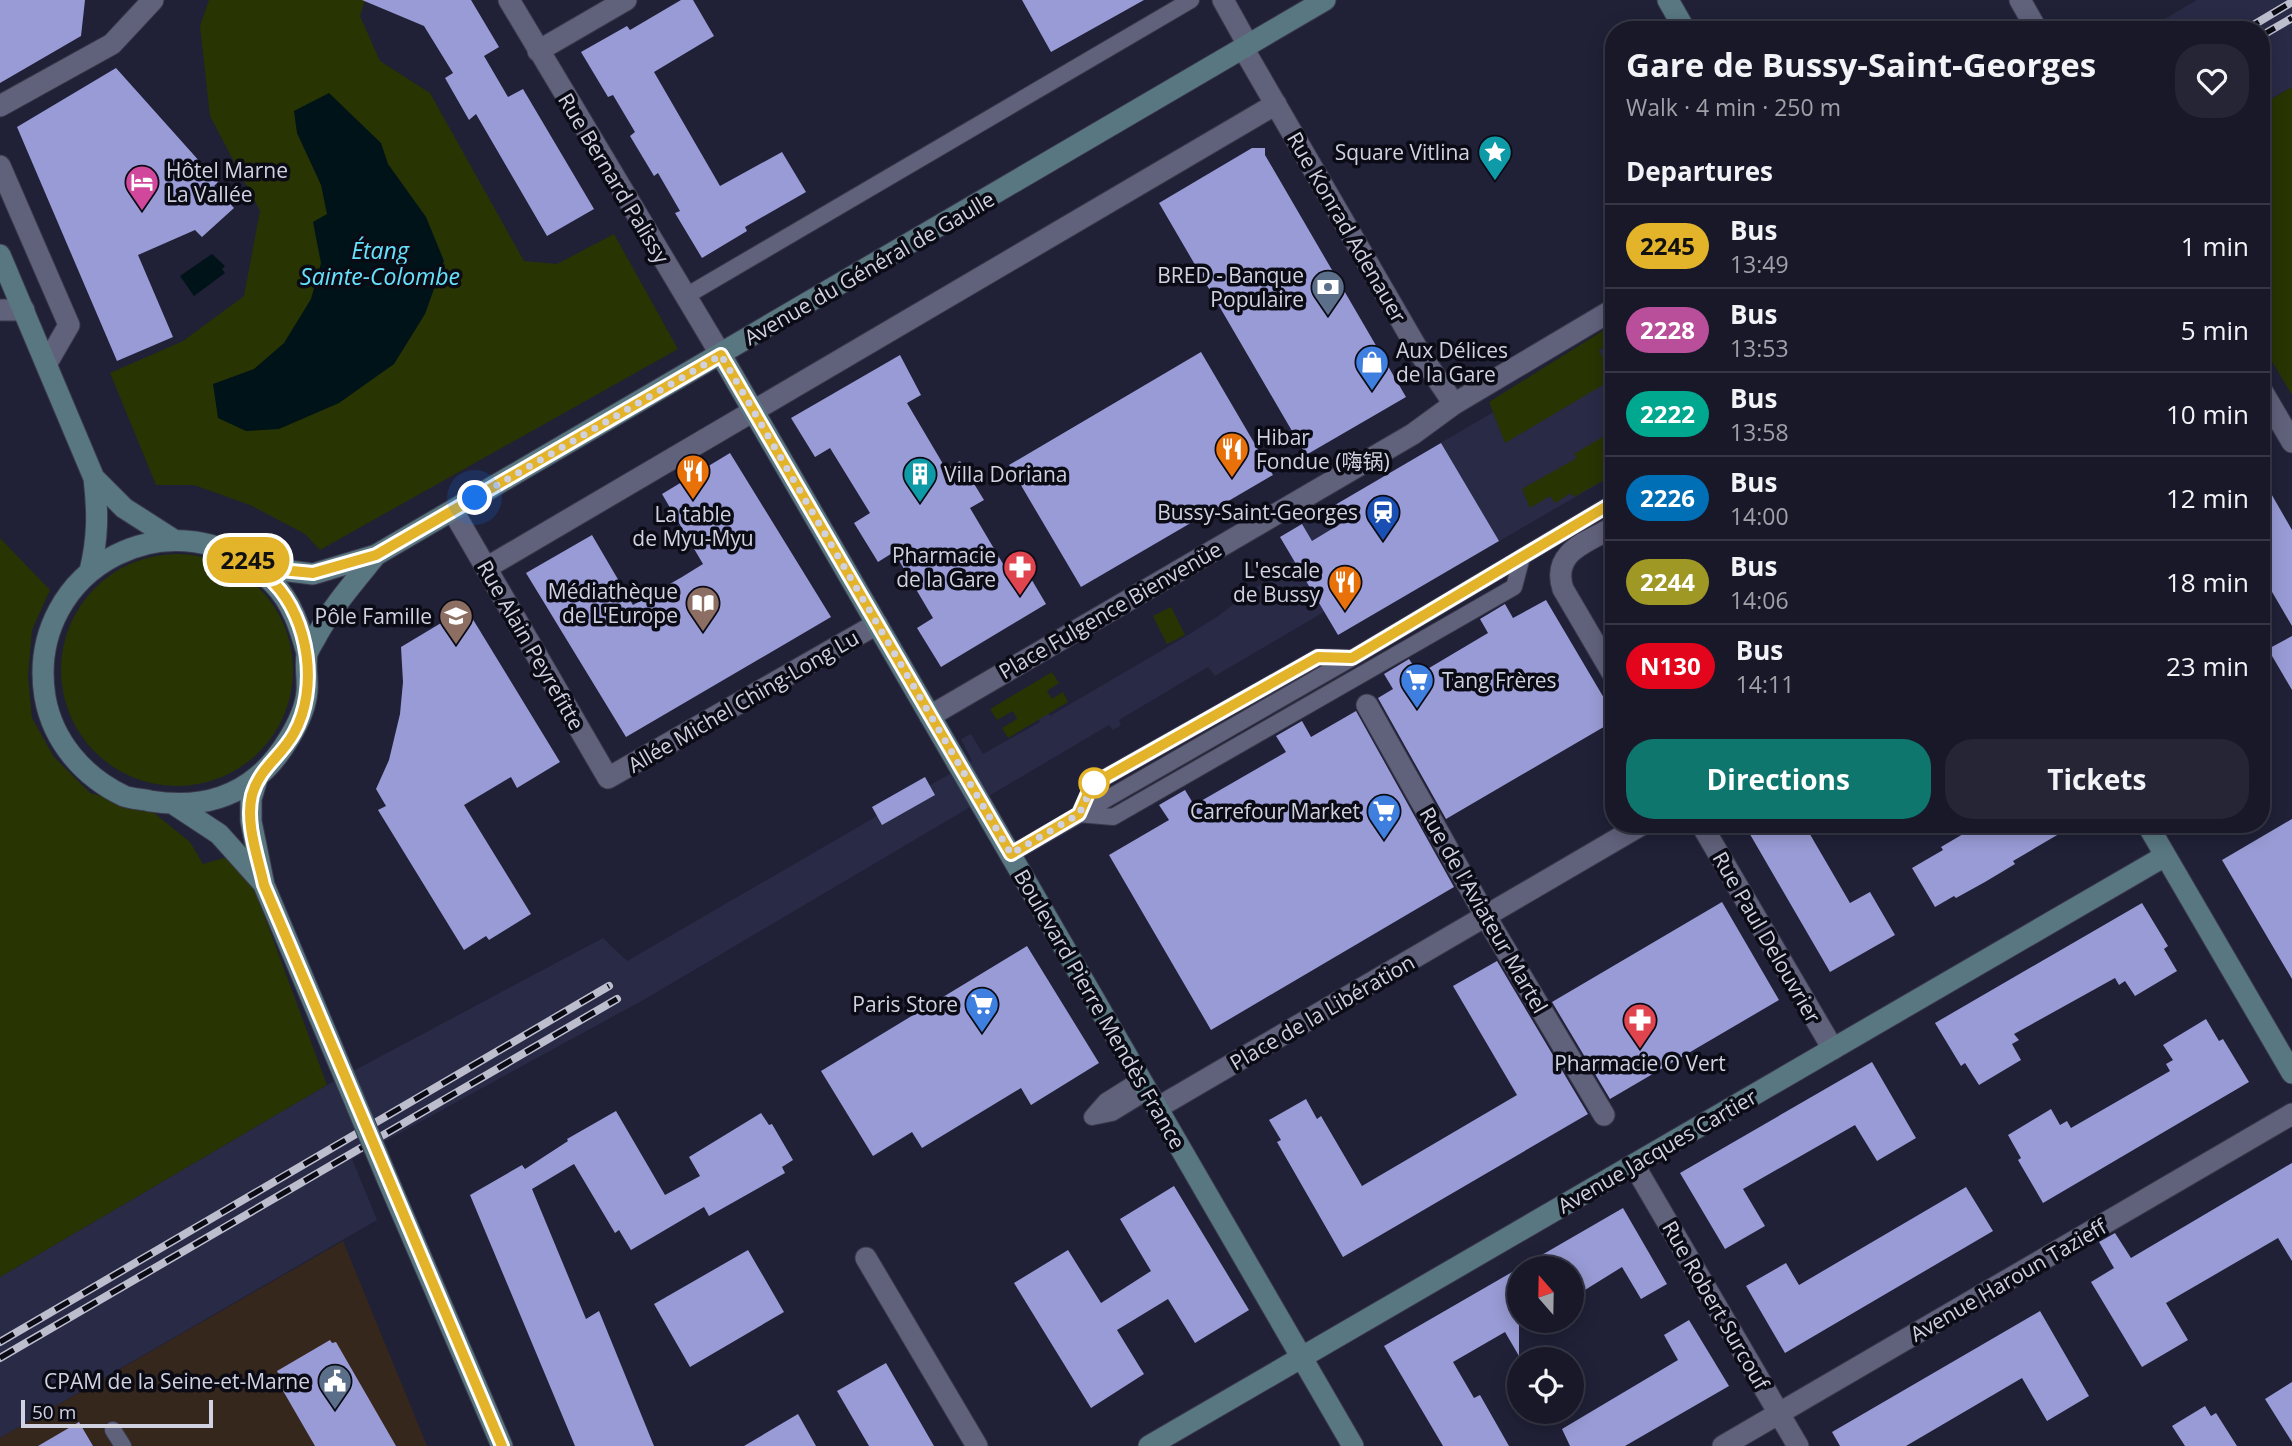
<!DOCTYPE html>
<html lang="en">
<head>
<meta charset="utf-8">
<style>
  :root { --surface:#181829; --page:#252535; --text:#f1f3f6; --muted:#9fa0a8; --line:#363746; --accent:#0f766e }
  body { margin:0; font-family:"Open Sans","Noto Sans SC",sans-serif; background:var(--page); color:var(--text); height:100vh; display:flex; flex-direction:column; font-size:26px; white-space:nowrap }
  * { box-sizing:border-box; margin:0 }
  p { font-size:23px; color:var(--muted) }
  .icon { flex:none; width:38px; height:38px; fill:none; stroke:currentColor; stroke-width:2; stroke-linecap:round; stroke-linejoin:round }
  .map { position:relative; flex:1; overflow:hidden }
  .drawer { position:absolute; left:1605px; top:21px; width:665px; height:812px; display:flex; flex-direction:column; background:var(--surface); border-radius:28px; box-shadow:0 4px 18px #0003,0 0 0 2px var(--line) }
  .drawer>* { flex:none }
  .badge { padding:0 14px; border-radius:23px; font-size:24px; line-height:46px }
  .needle { width:46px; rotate:340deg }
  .fabs { position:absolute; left:1507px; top:1256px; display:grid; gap:14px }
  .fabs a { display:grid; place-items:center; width:77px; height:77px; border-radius:50%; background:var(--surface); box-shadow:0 4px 18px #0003,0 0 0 2px var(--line); font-size:35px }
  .scale { position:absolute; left:21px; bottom:18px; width:192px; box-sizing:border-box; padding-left:7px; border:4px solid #d0d2e1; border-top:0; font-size:19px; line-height:24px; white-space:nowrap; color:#d0d2e1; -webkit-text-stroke:5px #0b0b15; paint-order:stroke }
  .you { position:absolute; width:35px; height:35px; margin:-18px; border:5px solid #fff; border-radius:50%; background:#1a73e8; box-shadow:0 0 0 10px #1a73e833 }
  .map>.badge { position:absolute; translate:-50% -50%; box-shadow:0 0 0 4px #fff }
  h2 { padding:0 21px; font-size:26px; line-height:63px }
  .round { display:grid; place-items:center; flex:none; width:74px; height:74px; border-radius:28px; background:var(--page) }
  .headline { display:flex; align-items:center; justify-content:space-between; height:119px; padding:0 21px }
  h1 { font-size:33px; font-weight:700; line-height:52px }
  .cta { display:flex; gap:14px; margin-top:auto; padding:14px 21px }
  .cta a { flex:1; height:80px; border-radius:28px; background:var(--accent); color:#fff; font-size:28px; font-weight:700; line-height:80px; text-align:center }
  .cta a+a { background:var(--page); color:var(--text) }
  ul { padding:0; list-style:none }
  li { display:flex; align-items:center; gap:21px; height:84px; padding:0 21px; border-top:2px solid var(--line) }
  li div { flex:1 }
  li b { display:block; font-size:26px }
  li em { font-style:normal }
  li .badge { min-width:77px; font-weight:700; text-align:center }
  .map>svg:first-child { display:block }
  .built { fill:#292a46 }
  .industrial { fill:#36271c }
  .green { fill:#283402 }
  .water { fill:#001318 }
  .building { fill:#999bd6 }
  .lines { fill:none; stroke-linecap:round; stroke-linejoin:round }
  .lane-casing { stroke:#3a394c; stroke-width:18 }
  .street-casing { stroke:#3a394c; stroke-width:23 }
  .secondary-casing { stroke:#3a394c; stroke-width:23 }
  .lane { stroke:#60617b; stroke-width:16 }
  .street { stroke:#60617b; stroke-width:21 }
  .secondary { stroke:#587781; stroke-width:21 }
  .rail-casing { stroke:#bcbece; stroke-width:8 }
  .rail { stroke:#0b0b15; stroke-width:5; stroke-dasharray:16; stroke-linecap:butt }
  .secondary-bridge-casing { stroke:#3a394c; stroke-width:23; stroke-linecap:butt }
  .secondary-bridge { stroke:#587781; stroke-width:21 }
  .line-casing { stroke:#fff; stroke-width:16 }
  .line { stroke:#e3b32a; stroke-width:10 }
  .walk { stroke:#d0d2e1; stroke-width:7; stroke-dasharray:0 12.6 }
  .stop-dot { fill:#fff; stroke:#e3b32a; stroke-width:3.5 }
  .labels { text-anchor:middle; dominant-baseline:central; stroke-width:7; stroke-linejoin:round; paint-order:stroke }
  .poi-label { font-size:21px; fill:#d0d2e1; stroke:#0b0b15; text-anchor:end }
  .street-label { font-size:21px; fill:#d0d2e1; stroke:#0b0b15 }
  .water-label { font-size:23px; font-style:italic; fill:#66e2fc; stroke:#0b0b15 }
</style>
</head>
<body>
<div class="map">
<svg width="2292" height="1446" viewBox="0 0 2292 1446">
  <rect width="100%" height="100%" fill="#202037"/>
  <path class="built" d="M2197,0H2292V87L2261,105V30H2146Z
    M1613,342V475L1338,635L1324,612L1215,676L1208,667L1119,720L1121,725L1113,730L1109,725L645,999L352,1159L377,1220L0,1438V1277L327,1085L603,938L627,961L972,761L961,739L971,734L983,754L1040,722L1036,713L1045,708L1050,716L1188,635L1218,616L1294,560L1280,537Z"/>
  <path class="industrial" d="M343,1241L427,1446H0V1438Z"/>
  <path class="green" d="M209,0H365L360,16L380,61L430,93L524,261L557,264L614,234L678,349L320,550L305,534L250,505L194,485H156L110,373L183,341L244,296L260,211L210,116L200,26Z
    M2292,87V395L2261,343V105Z
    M1612,325L1613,342L1599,350L1613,379L1505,443L1489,402Z
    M1613,431V475L1574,497L1571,493L1555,503L1550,496L1530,508L1522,489L1577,458L1574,454Z
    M0,538L50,590L32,630L28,676L32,718L54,757L90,793L148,808L190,842L203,864L241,853L327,1085L0,1277Z
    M61 670a116 116 0 1 1 232 0a116 116 0 1 1-232 0Z
    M1171,607L1185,635L1167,644L1153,616Z
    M1052,672L1059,683L1047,691L1052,699L1063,692L1068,702L1008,738L1002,728L1017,719L1013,711L997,720L990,709Z"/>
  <path class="water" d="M329,93L381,143L388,164L426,217L444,261L425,314L394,364L339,403L279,429L246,431L218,418L213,384L254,369L284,343L311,299L321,263L313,222L327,214L321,185L297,133L294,111Z
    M212,254L225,266L222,269L225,273L194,296L180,276Z"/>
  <path class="building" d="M0,0H85L81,36L0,83Z
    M362,0H471L499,47L484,56L508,97L523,89L594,209L547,236L476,114L469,120L445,78L453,73L424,26Z
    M681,0H693L714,36L654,72L720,186L782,152L806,192L745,227L747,231L702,258L675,213L680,211L658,173L654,176L630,136L635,132L613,95L608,97L581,52L627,26L630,30Z
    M1022,0H1144L1051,52Z
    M116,68L218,182L214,186L234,208L202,237L195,230L138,255L173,337L117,361L17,127Z
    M1252,148H1265V155L1406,397L1306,455L1159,203Z
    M1201,352L1273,475L1081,587L1009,465Z
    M900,355L921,395L907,403L946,469L960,461L984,500L970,508L1009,574L1023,565L1046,604L941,667L917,628L933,618L894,552L878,562L854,523L870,513L830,448L815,457L791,418Z
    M1441,443L1499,541L1338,635L1280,537L1302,524L1312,541L1345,521L1335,505Z
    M730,453L831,617L626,737L526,573L592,535L633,605L682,577L703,564L662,494Z
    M2261,476L2292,530V626L2261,573Z
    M1546,600L1614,715V721L1446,819L1378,698L1393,689L1384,674L1409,659L1419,674L1488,633L1480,619L1505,604L1513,618Z
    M466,608L560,762L517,788L511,777L464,805L531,914L489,940L486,936L464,950L378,810L386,806L376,789L389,760L400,714L403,682L401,647Z
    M2292,636V690L2268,649Z
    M1356,711L1454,887L1211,1030L1109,855L1169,820L1159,805L1185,790L1194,805L1286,752L1276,736L1302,721L1311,737Z
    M925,777L935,795L882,825L872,807Z
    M2292,819V979L2222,860Z
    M1744,824H1804L1850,903L1870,892L1895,935L1830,972Z
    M1980,824H2076L2013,861L2015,864L1985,882L1956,898L1954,896L1935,907L1912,868L1943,850L1941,847Z
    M1722,902L1779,1000L1610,1099L1552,1002Z
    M2142,903L2168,946L2164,949L2177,971L2135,996L2125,981L2119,985L2115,978L2014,1034L2019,1040L2012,1044L2021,1060L1979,1085L1965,1063L1961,1066L1935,1023Z
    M1027,946L1099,1063L1031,1105L1021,1088L922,1148L912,1132L873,1156L821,1071Z
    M1497,961L1588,1114L1343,1257L1277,1142L1281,1140L1269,1120L1306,1099L1317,1119L1321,1116L1362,1186L1517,1095L1453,986Z
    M2206,1019L2219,1041L2223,1039L2249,1082L2043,1203L2018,1160L2021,1158L2008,1135L2051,1109L2060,1125L2067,1121L2071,1128L2170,1071L2166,1064L2173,1060L2163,1045Z
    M1872,1062L1916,1138L1877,1161L1855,1125L1743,1189L1765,1226L1725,1249L1680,1173Z
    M616,1111L665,1195L700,1176L689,1157L761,1113L769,1125L772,1124L793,1160L782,1167L785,1173L709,1216L704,1207L631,1250L619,1230L615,1233L574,1164L532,1189L586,1319L599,1311L654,1446H575L470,1195L522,1165L525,1169L568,1141L567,1139Z
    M2292,1163V1261L2278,1238L2166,1303L2188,1340L2142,1367L2091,1282L2114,1268L2099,1242L2115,1233L2131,1258Z
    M1174,1186L1249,1310L1195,1343L1168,1299L1117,1330L1144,1374L1091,1408L1014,1283L1068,1250L1101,1303L1151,1271L1120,1219Z
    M1966,1187L1993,1231L1785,1353L1746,1286L1786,1263L1799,1285Z
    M1623,1208L1667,1284L1641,1299L1622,1267L1572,1298V1269H1519V1356L1505,1332L1453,1362L1474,1398L1480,1395L1509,1446H1443L1384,1346Z
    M748,1250L784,1312L690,1367L654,1304Z
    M2040,1311L2089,1396L2047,1421L2022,1378L1906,1446H1840L1832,1432Z
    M1689,1320L1729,1386L1625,1446H1570L1562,1429L1678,1360L1664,1335Z
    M330,1340L332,1343L336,1342L396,1446H315L275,1377L279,1375L277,1371Z
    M886,1363L904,1394L934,1446H869L837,1391Z
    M2292,1382V1442L2265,1399Z
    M2205,1406L2211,1416L2216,1413L2237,1446H2185L2172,1426Z
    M798,1414L816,1446H744Z
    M79,1422L93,1446H38Z"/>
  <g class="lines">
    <g class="lane-casing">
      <path id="lane" d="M686,296L1191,0
        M1079,814L1113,817L1514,587L1522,557
        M1079,814L1094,783L1102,779L1318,657L1352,658
        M1011,854L1352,658L1614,502
        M1141,1079L1106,1101L1092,1117L1112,1113L1148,1091
        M113,1430L123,1446"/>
    </g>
    <g class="street-casing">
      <path id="street" d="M509,0L721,355
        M1223,0L1248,45
        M2020,0L2037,30
        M1243,48L1421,355L1454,404
        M538,51L626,0
        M0,106L112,44L153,0
        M0,166L69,325L47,363
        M0,310H24
        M2261,389L2292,442
        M453,511L608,778L877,624
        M1614,527C1587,542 1551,552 1563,589L1614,676
        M486,568L1276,104
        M1367,705L1486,917L1604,1115
        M930,716L1413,434L1454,404L1614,309
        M1701,824L1833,1049
        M1157,1108L1643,824
        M1634,1165L1798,1446
        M866,1258L977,1446
        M1723,1446L2292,1114"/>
    </g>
    <g class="secondary-casing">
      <path id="secondary" d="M1668,0L1685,30
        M0,255L94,478C98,512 98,538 90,571
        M721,355L1353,1446
        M94,478L124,508L174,540
        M245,559L281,570L313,574L376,555L1325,0
        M307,653C300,628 292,602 273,583C180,487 24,566 45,697C53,742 84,777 124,796C132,799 142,799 150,801C191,808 227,802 258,776C279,759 305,719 307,691C308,679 305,666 307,654C309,648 314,641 317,635C333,606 355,581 376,555
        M258,776L251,799V821L264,885L351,1092
        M175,805L219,834L262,882
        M2147,824L2292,1073
        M387,1178L502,1446
        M1149,1446L2165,856"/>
    </g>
    <use href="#lane" class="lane"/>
    <use href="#street" class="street"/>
    <use href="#secondary" class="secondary"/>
    <g class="rail-casing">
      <path id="rail" d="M2245,30L2292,2
        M2261,36L2292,18
        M0,1342L609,986
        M0,1358L617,999"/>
    </g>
    <use href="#rail" class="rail"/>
    <g class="secondary-bridge-casing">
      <path id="secondary-bridge" d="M351,1092L387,1178"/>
    </g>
    <use href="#secondary-bridge" class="secondary-bridge"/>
  </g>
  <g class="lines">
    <g class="line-casing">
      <path id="line" d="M502,1446L264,885C258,857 245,823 252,795C260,767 281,757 294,733C319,689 309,619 274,583C265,574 254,567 244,559L281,570L313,573L376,555L721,355L1011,854L1079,814L1089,791L1094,783L1102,779L1318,657L1352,658L1614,502"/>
    </g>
    <use href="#line" class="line"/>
    <path class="walk" d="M475,498L721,355L1011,854L1079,814L1094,783"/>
  </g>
  <defs>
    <g id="sight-pin" transform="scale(1.75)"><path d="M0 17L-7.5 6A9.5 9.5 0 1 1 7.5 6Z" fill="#0f9aa8" stroke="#0b0b15"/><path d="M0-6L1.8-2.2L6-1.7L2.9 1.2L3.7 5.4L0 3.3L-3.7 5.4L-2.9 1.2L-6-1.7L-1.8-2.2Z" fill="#fff"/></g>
    <g id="hotel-pin" transform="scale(1.75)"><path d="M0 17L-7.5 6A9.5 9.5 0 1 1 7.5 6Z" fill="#d1479c" stroke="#0b0b15"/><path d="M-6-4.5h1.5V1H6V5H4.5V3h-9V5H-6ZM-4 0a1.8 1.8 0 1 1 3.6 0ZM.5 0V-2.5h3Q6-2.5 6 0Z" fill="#fff"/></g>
    <g id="bank-pin" transform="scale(1.75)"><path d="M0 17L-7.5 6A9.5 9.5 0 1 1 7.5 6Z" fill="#5c6f8a" stroke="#0b0b15"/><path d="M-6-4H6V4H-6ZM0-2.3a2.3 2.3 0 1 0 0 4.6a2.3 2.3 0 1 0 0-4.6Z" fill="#fff"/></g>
    <g id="shop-pin" transform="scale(1.75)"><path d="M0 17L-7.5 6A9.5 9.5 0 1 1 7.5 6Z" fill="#3f7fe0" stroke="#0b0b15"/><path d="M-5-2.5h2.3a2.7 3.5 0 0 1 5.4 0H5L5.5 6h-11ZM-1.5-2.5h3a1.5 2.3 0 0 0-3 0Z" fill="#fff"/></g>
    <g id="restaurant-pin" transform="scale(1.75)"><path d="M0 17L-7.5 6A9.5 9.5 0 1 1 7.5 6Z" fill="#e8710a" stroke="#0b0b15"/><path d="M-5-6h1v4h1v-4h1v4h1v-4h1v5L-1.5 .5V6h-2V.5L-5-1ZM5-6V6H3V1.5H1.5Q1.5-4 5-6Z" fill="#fff"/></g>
    <g id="building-pin" transform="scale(1.75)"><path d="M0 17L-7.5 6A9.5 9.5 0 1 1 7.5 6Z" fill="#0f9aa8" stroke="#0b0b15"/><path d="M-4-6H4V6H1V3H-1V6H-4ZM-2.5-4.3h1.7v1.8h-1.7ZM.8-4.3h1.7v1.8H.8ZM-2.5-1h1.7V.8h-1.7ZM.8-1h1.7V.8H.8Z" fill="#fff"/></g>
    <g id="station-pin" transform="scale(1.75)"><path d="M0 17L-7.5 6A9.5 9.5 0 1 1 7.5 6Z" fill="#1a4fb4" stroke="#0b0b15"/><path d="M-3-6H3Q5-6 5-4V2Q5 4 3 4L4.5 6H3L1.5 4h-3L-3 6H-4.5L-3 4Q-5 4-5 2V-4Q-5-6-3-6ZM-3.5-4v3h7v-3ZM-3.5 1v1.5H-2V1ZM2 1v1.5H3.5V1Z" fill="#fff"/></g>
    <g id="pharmacy-pin" transform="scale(1.75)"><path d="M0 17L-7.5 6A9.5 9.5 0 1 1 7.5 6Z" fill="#e0444e" stroke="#0b0b15"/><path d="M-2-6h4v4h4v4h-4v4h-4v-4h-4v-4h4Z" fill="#fff"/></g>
    <g id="library-pin" transform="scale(1.75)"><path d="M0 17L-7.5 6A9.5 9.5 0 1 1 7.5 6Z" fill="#8d6e63" stroke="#0b0b15"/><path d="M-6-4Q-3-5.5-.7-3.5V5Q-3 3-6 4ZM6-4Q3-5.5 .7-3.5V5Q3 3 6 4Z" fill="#fff"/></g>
    <g id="school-pin" transform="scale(1.75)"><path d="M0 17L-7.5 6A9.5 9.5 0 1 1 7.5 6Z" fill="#8d6e63" stroke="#0b0b15"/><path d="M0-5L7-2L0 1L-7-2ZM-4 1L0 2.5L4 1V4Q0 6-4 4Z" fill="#fff"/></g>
    <g id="supermarket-pin" transform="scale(1.75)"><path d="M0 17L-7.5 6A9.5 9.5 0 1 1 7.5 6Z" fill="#3f7fe0" stroke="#0b0b15"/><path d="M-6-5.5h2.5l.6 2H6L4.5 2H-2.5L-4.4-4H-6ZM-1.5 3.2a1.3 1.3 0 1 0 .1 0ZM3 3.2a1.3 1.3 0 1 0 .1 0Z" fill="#fff"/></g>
    <g id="civic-pin" transform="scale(1.75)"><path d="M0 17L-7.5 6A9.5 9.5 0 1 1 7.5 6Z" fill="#5c6f8a" stroke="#0b0b15"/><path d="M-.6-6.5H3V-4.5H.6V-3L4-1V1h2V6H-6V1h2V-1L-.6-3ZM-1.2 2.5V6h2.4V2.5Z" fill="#fff"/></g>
  </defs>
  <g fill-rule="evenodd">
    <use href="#sight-pin" x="1495" y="152"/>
    <use href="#hotel-pin" x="142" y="182"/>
    <use href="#bank-pin" x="1328" y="287"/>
    <use href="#shop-pin" x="1372" y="362"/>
    <use href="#restaurant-pin" x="1232" y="449"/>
    <use href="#restaurant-pin" x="693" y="471"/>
    <use href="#building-pin" x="920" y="474"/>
    <use href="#station-pin" x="1383" y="512"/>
    <use href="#pharmacy-pin" x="1020" y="567"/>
    <use href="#restaurant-pin" x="1345" y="582"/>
    <use href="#library-pin" x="703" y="603"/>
    <use href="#school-pin" x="456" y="616"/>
    <use href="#supermarket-pin" x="1417" y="680"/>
    <use href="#supermarket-pin" x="1384" y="811"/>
    <use href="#supermarket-pin" x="982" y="1004"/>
    <use href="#pharmacy-pin" x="1640" y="1020"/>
    <use href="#civic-pin" x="335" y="1381"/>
  </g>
  <circle class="stop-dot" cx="1094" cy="783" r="14"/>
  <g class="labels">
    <g class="poi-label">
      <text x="1470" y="152">Square Vitlina</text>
      <text x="166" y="170" text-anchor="start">Hôtel Marne<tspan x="166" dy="24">La Vallée</tspan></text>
      <text x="1304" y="275">BRED - Banque<tspan x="1304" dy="24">Populaire</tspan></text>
      <text x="1396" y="350" text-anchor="start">Aux Délices<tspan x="1396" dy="24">de la Gare</tspan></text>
      <text x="1256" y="437" text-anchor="start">Hibar<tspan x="1256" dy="24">Fondue (嗨锅)</tspan></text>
      <text x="944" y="474" text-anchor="start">Villa Doriana</text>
      <text x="1358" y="512">Bussy-Saint-Georges</text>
      <text x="693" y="514" text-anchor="middle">La table<tspan x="693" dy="24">de Myu-Myu</tspan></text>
      <text x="996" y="555">Pharmacie<tspan x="996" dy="24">de la Gare</tspan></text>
      <text x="1320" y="570">L'escale<tspan x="1320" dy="24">de Bussy</tspan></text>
      <text x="678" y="591">Médiathèque<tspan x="678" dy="24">de L'Europe</tspan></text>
      <text x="432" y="616">Pôle Famille</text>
      <text x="1442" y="680" text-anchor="start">Tang Frères</text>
      <text x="1360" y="811">Carrefour Market</text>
      <text x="958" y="1004">Paris Store</text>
      <text x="1640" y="1063" text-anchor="middle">Pharmacie O Vert</text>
      <text x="310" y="1381">CPAM de la Seine-et-Marne</text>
    </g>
    <g class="street-label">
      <text transform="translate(614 178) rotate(59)">Rue Bernard Palissy</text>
      <text transform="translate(1347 227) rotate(60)">Rue Konrad Adenauer</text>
      <text transform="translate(869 268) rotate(-30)">Avenue du Général de Gaulle</text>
      <text transform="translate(1110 610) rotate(-30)">Place Fulgence Bienvenüe</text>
      <text transform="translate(531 645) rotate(60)">Rue Alain Peyrefitte</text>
      <text transform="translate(743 701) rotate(-30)">Allée Michel Ching-Long Lu</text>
      <text transform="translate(1484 910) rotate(60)">Rue de l'Aviateur Martel</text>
      <text transform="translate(1767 937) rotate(60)">Rue Paul Delouvrier</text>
      <text transform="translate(1100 1009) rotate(60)">Boulevard Pierre Mendès France</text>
      <text transform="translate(1322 1012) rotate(-30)">Place de la Libération</text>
      <text transform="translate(1657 1151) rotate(-30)">Avenue Jacques Cartier</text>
      <text transform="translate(2008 1280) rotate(-30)">Avenue Haroun Tazieff</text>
      <text transform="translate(1716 1305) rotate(60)">Rue Robert Surcouf</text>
    </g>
    <g class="water-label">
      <text x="380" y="250">Étang<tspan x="380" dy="26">Sainte-Colombe</tspan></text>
    </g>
  </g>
</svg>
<div class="fabs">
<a><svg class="needle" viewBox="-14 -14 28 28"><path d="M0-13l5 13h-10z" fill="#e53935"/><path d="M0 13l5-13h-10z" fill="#9fa0a8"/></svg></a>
<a><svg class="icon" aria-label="locate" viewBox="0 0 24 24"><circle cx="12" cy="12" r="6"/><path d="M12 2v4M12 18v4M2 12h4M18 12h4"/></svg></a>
</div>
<div class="scale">50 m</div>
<div class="you" style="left:475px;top:498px"></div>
<b class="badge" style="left:248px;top:560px;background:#e3b32a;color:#111">2245</b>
<section class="drawer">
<div class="headline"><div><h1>Gare de Bussy-Saint-Georges</h1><p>Walk · 4 min · 250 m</p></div><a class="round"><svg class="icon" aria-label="heart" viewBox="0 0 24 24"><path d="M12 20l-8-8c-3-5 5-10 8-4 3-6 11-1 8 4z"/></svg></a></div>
<h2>Departures</h2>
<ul>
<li><span class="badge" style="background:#e3b32a;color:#111">2245</span><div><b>Bus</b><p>13:49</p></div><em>1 min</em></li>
<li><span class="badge" style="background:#b94e9a;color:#fff">2228</span><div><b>Bus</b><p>13:53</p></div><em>5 min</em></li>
<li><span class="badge" style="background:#00a88f;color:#fff">2222</span><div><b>Bus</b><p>13:58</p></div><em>10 min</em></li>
<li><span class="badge" style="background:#006fb6;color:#fff">2226</span><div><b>Bus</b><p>14:00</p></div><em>12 min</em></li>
<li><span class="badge" style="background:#9f9825;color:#fff">2244</span><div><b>Bus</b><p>14:06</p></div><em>18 min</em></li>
<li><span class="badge" style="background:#e3051c;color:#fff">N130</span><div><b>Bus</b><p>14:11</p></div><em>23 min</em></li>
</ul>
<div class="cta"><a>Directions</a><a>Tickets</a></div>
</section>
</div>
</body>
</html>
